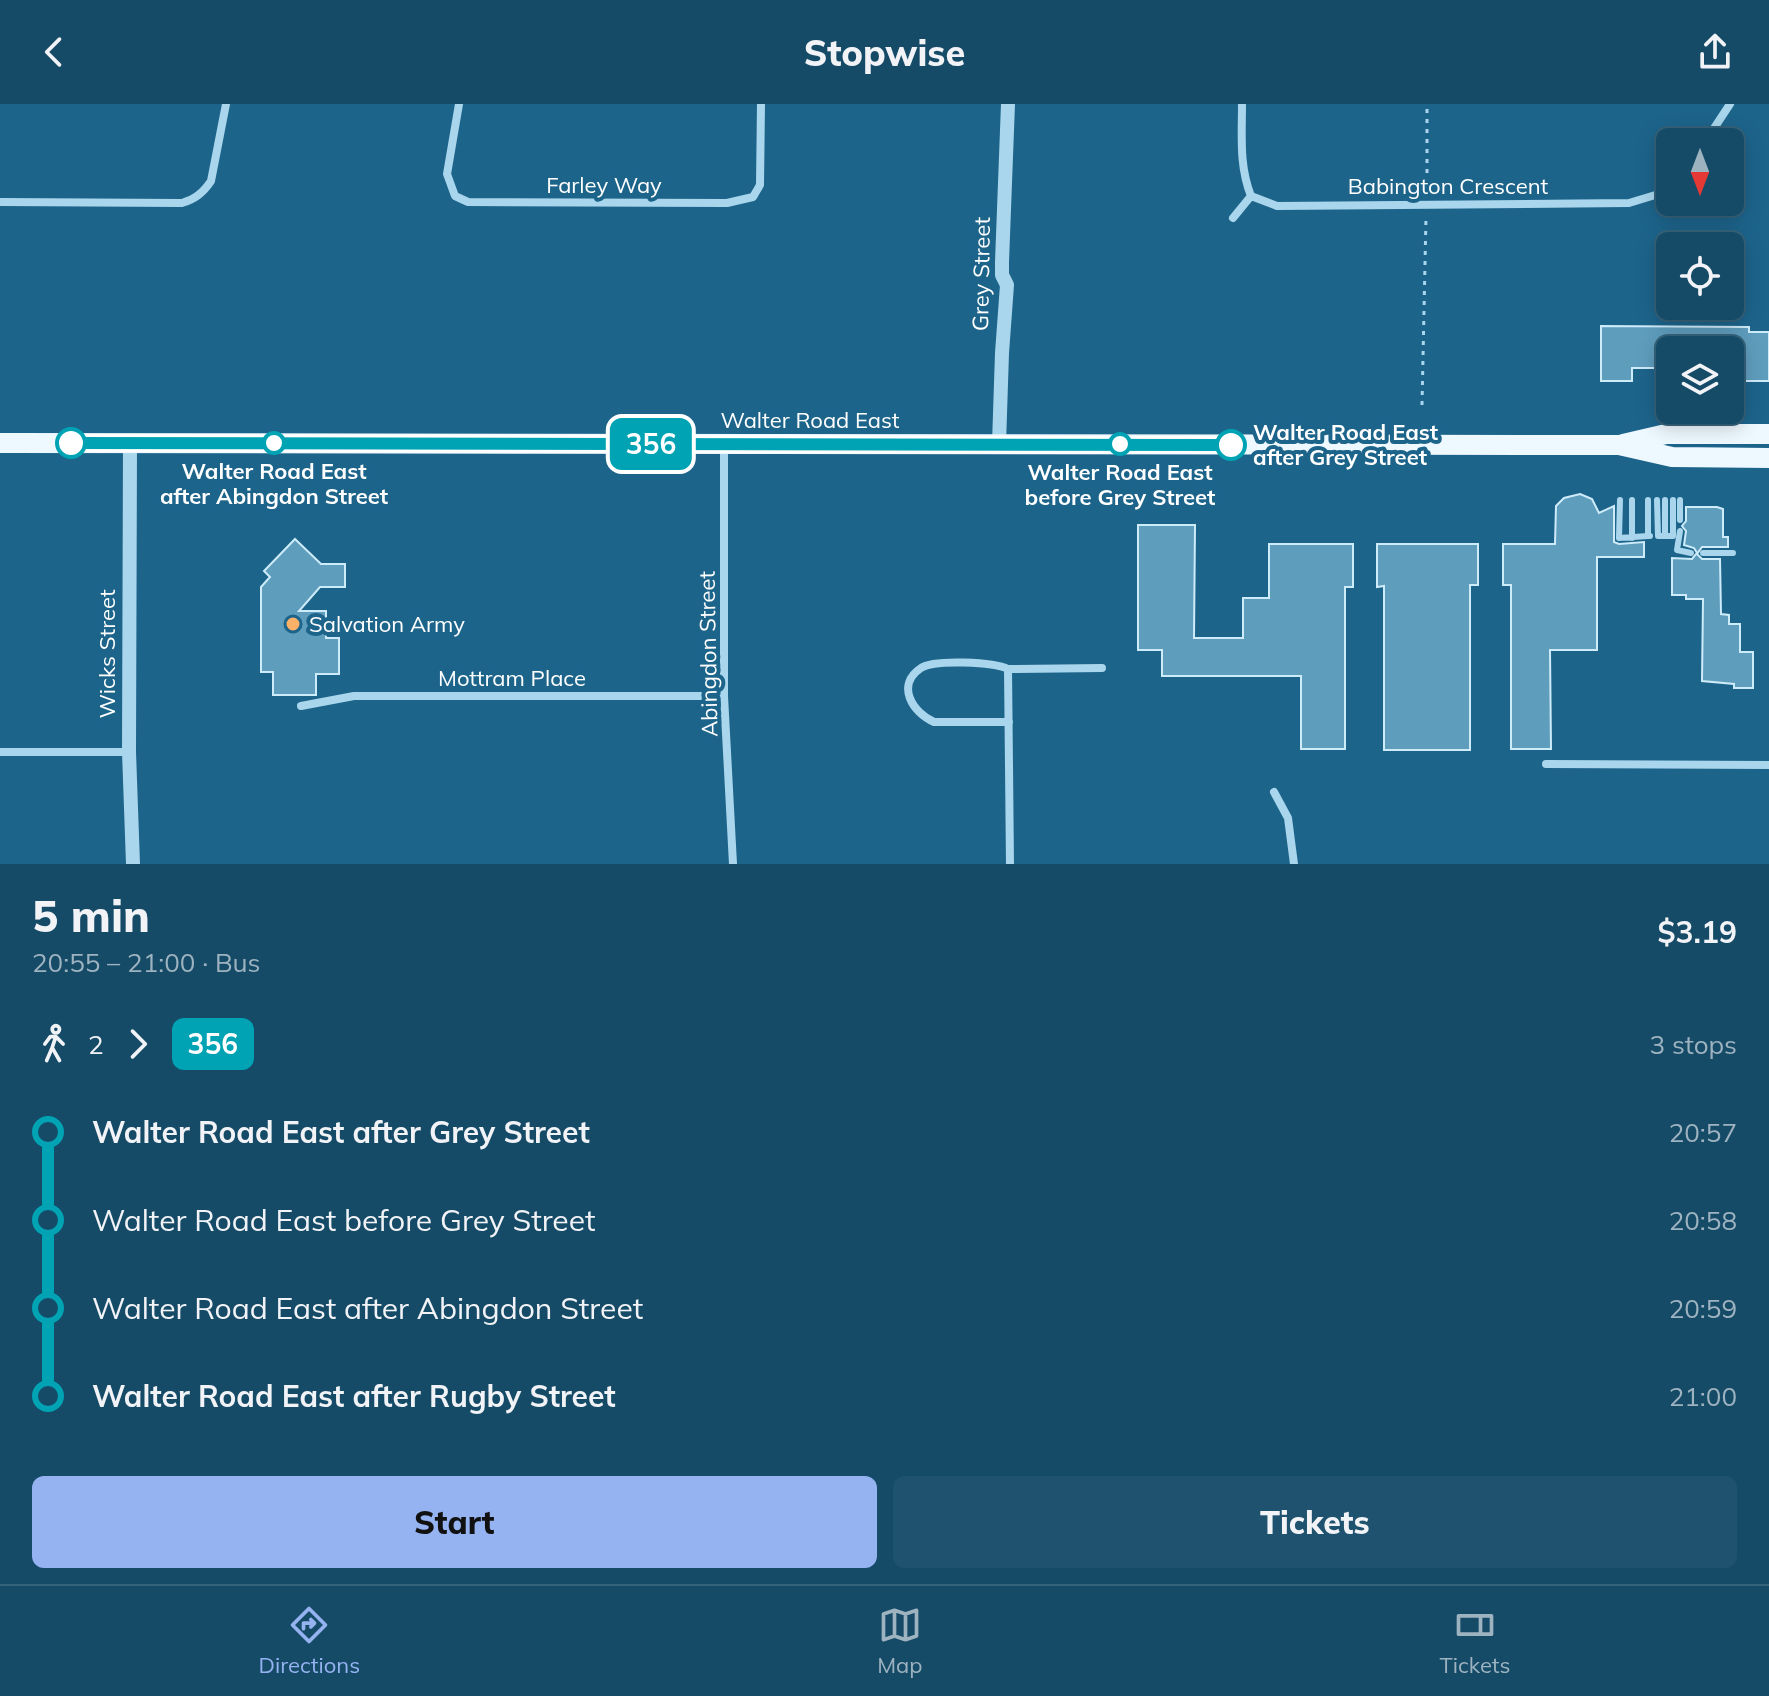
<!DOCTYPE html>
<html lang="en">
<head>
<meta charset="utf-8">
<style>
  :root { --surface:#164b68; --page:#1f526e; --text:#f1f3f6; --muted:#9eb3c0; --line:#35637c; --accent:#95b2f1 }
  body { margin:0; font-family:Mulish,sans-serif; background:var(--page); color:var(--text); height:100vh; display:flex; flex-direction:column; font-size:30px; white-space:nowrap }
  * { box-sizing:border-box; margin:0 }
  p { font-size:26px; color:var(--muted) }
  .icon { flex:none; width:44px; height:44px; fill:none; stroke:currentColor; stroke-width:2; stroke-linecap:round; stroke-linejoin:round }
  .map { position:relative; height:760px; overflow:hidden }
  .sheet { display:flex; flex-direction:column; background:var(--surface); flex:1 }
  .sheet>* { flex:none }
  .badge { padding:0 16px; border-radius:12px; font-size:28px; line-height:52px }
  .needle { width:52px; rotate:180deg }
  .controls { position:absolute; left:1656px; top:24px; display:grid; gap:16px }
  .controls a { display:grid; place-items:center; width:88px; height:88px; border-radius:12px; background:var(--surface); box-shadow:0 4px 20px #0003,0 0 0 2px var(--line); font-size:40px }
  .map>.badge { position:absolute; translate:-50% -50%; box-shadow:0 0 0 4px #fff }
  .legs { display:flex; align-items:center; gap:12px; height:88px; padding:0 32px; font-size:26px }
  .legs p { margin-inline-start:auto }
  .headline { display:flex; align-items:center; justify-content:space-between; height:136px; padding:0 32px }
  h1 { font-size:44px; font-weight:800; line-height:60px }
  .primary-button { display:flex; gap:16px; margin-top:auto; padding:16px 32px }
  .primary-button a { flex:1; height:92px; border-radius:12px; background:var(--accent); color:#111; font-size:32px; font-weight:800; line-height:92px; text-align:center }
  .primary-button a+a { background:var(--page); color:var(--text) }
  ul { padding:0 32px; list-style:none }
  li { display:flex; align-items:center; gap:28px; height:88px; font-size:30px }
  li i { display:grid; place-items:center; width:12px; height:100%; margin:0 10px; background:currentColor }
  li i::after { content:''; width:20px; height:20px; margin:-10px; border:6px solid; border-radius:50%; background:var(--surface) }
  li p { margin-inline-start:auto }
  li:first-child i { background:linear-gradient(#0000 50%,currentColor 0) }
  li:last-child i { background:linear-gradient(currentColor 50%,#0000 0) }
  header { display:flex; justify-content:space-between; align-items:center; height:104px; padding:0 32px; background:var(--surface); font-size:36px; font-weight:800 }
  .tab-bar { display:flex; justify-content:space-around; align-items:center; height:112px; border-top:2px solid var(--line); background:var(--surface); font-size:22px; color:var(--muted) }
  .tab-bar a { display:grid; justify-items:center; gap:4px }
  .tab-bar .selected { color:var(--accent) }
  .map>svg:first-child { display:block }
  .building { fill:#5f9dbd; stroke:#ceebf9; stroke-width:2 }
  .lines { fill:none; stroke-linecap:round; stroke-linejoin:round }
  .path { stroke:#a9d6ec; stroke-width:3; stroke-dasharray:4 6; stroke-linecap:butt }
  .service { stroke:#a9d6ec; stroke-width:6 }
  .minor { stroke:#a9d6ec; stroke-width:8 }
  .tertiary { stroke:#a9d6ec; stroke-width:14 }
  .primary { stroke:#eef8ff; stroke-width:20 }
  .line-1-casing { stroke:#fff; stroke-width:18 }
  .line-1 { stroke:#00a3b4; stroke-width:12 }
  .stop-1-dot { fill:#fff; stroke:#00a3b4; stroke-width:4 }
  .poi-dot { fill:#fbb168; stroke:#1d648b; stroke-width:3 }
  .labels { text-anchor:middle; dominant-baseline:central; stroke-width:8; stroke-linejoin:round; paint-order:stroke }
  .street-label { font-size:22px; fill:#fff; stroke:#1d648b }
  .stop-label { font-size:22px; font-weight:bold; fill:#fff; stroke:#1d648b }
  .poi-label { font-size:22px; fill:#fff; stroke:#1d648b; text-anchor:start }
</style>
</head>
<body>
<header><svg class="icon" aria-label="back" viewBox="0 0 24 24"><path d="M15 5l-7 7 7 7"/></svg>Stopwise<svg class="icon" aria-label="share" viewBox="0 0 24 24"><path d="M12 15V3M7 8l5-5 5 5M5 13v7h14v-7"/></svg></header>
<div class="map">
<svg width="1769" height="760" viewBox="0 0 1769 760">
  <rect width="100%" height="100%" fill="#1d648b"/>
  <path class="building" d="M1601,222L1749,223V228H1769V277H1743V263H1730V246H1670V264H1632V277H1601Z
    M1580,390L1592,395L1599,409L1614,402V438L1619,440L1644,438V453H1597V546H1550L1551,645H1511V481H1503V440H1555L1556,402L1564,394Z
    M1686,403H1717L1723,405V433H1728V443H1702L1697,450L1702,455H1720L1721,510L1729,511V520H1740V548H1753V584H1734V580L1702,577L1703,495H1686V491H1672V454L1692,455L1697,449L1694,444L1684,441L1686,427L1682,422L1686,417Z
    M1138,421H1195L1194,534H1243V494H1269V440H1353V483H1345V645H1301V572H1162V546H1138Z
    M295,435L321,460H345V483H320L299,507H326V534H339V570H316V591H273V568H261V483L270,473L264,467Z
    M1377,440H1478V481H1470V646H1384V482L1377,483Z"/>
  <g class="lines">
    <path class="path" d="M1427,89V0
      M1422,301L1426,113"/>
    <path class="service" d="M1620,396L1619,434L1648,432
      M1648,396V432H1650
      M1657,396L1658,432H1673V396
      M1680,396V416
      M1680,427L1677,446L1691,449
      M1665,432V396
      M1632,434V396
      M1703,449H1733"/>
    <path class="minor" d="M459,0L447,70L455,92L468,98L727,99L753,93L760,81L761,0
      M1242,0C1242,32 1239,62 1251,92L1277,102L1629,99L1662,89L1670,82
      M1705,38L1730,0
      M0,98L182,99C195,95 203,89 211,77L226,0
      M1233,114L1251,92
      M724,341V592L733,760
      M1008,565L1102,564
      M301,602L354,592H724
      M1009,618H934C913,609 895,581 921,564C934,555 994,558 1008,565L1010,760
      M0,648H129
      M1546,660L1769,661
      M1274,688L1288,714L1294,760"/>
    <path class="tertiary" d="M130,340L129,648L133,760
      M999,340L1002,249L1007,181L1002,171V158L1008,0"/>
    <path class="primary" d="M0,339L1604,341H1619L1672,353L1769,354
      M1623,340L1666,330H1769"/>
  </g>
  <g class="lines">
    <g class="line-1-casing">
      <path id="line-1" d="M71,339L1231,341"/>
    </g>
    <use href="#line-1" class="line-1"/>
  </g>
  <g class="stop-1-dot">
    <circle cx="71" cy="339" r="14"/>
    <circle cx="274" cy="339" r="10"/>
    <circle cx="1120" cy="340" r="10"/>
    <circle cx="1231" cy="341" r="14"/>
  </g>
  <circle class="poi-dot" cx="293" cy="520" r="8"/>
  <g class="labels">
    <g class="street-label">
      <text x="604" y="81">Farley Way</text>
      <text x="1448" y="82">Babington Crescent</text>
      <text transform="translate(981 170) rotate(-89)">Grey Street</text>
      <text x="810" y="316">Walter Road East</text>
      <text transform="translate(107 550) rotate(-90)">Wicks Street</text>
      <text transform="translate(708 550) rotate(-91)">Abingdon Street</text>
      <text x="512" y="574">Mottram Place</text>
    </g>
    <g class="stop-label">
      <text x="1253" y="328" text-anchor="start">Walter Road East<tspan x="1253" dy="25">after Grey Street</tspan></text>
      <text x="274" y="367">Walter Road East<tspan x="274" dy="25">after Abingdon Street</tspan></text>
      <text x="1120" y="368">Walter Road East<tspan x="1120" dy="25">before Grey Street</tspan></text>
    </g>
    <g class="poi-label">
      <text x="309" y="520">Salvation Army</text>
    </g>
  </g>
</svg>
<div class="controls">
<a><svg class="needle" viewBox="-14 -14 28 28"><path d="M0-13l5 13h-10z" fill="#e53935"/><path d="M0 13l5-13h-10z" fill="#9eb3c0"/></svg></a>
<a><svg class="icon" aria-label="locate" viewBox="0 0 24 24"><circle cx="12" cy="12" r="6"/><path d="M12 2v4M12 18v4M2 12h4M18 12h4"/></svg></a>
<a><svg class="icon" aria-label="layers" viewBox="0 0 24 24"><path d="M12 4l9 5-9 5-9-5zM3 14l9 5 9-5"/></svg></a>
</div>
<b class="badge" style="left:651px;top:340px;background:#00a3b4;color:#fff">356</b>
</div>
<section class="sheet">
<div class="headline"><div><h1>5 min</h1><p>20:55 – 21:00 · Bus</p></div><b>$3.19</b></div>
<div class="legs"><svg class="icon" aria-label="walk" viewBox="0 0 24 24"><circle cx="13" cy="4" r="2"/><path d="M13 8l-2 6 4 7M11 14l-3 7M7 12l3-4h3l4 4"/></svg>2<svg class="icon" aria-label="forward" viewBox="0 0 24 24"><path d="M9 5l7 7-7 7"/></svg><b class="badge" style="background:#00a3b4;color:#fff">356</b><p>3 stops</p></div>
<ul>
<li><i style="color:#00a3b4"></i><b>Walter Road East after Grey Street</b><p>20:57</p></li>
<li><i style="color:#00a3b4"></i><span>Walter Road East before Grey Street</span><p>20:58</p></li>
<li><i style="color:#00a3b4"></i><span>Walter Road East after Abingdon Street</span><p>20:59</p></li>
<li><i style="color:#00a3b4"></i><b>Walter Road East after Rugby Street</b><p>21:00</p></li>
</ul>
<div class="primary-button"><a>Start</a><a>Tickets</a></div>
</section>
<nav class="tab-bar">
<a class="selected"><svg class="icon" aria-label="directions" viewBox="0 0 24 24"><path d="M12 3l9 9-9 9-9-9zM9 14v-3h6M13 9l2 2-2 2"/></svg>Directions</a>
<a><svg class="icon" aria-label="map" viewBox="0 0 24 24"><path d="M3 6l6-2 6 2 6-2v14l-6 2-6-2-6 2zM9 4v14M15 6v14"/></svg>Map</a>
<a><svg class="icon" aria-label="tickets" viewBox="0 0 24 24"><path d="M3 7h18v10H3zM15 7v10"/></svg>Tickets</a>
</nav>
</body>
</html>
